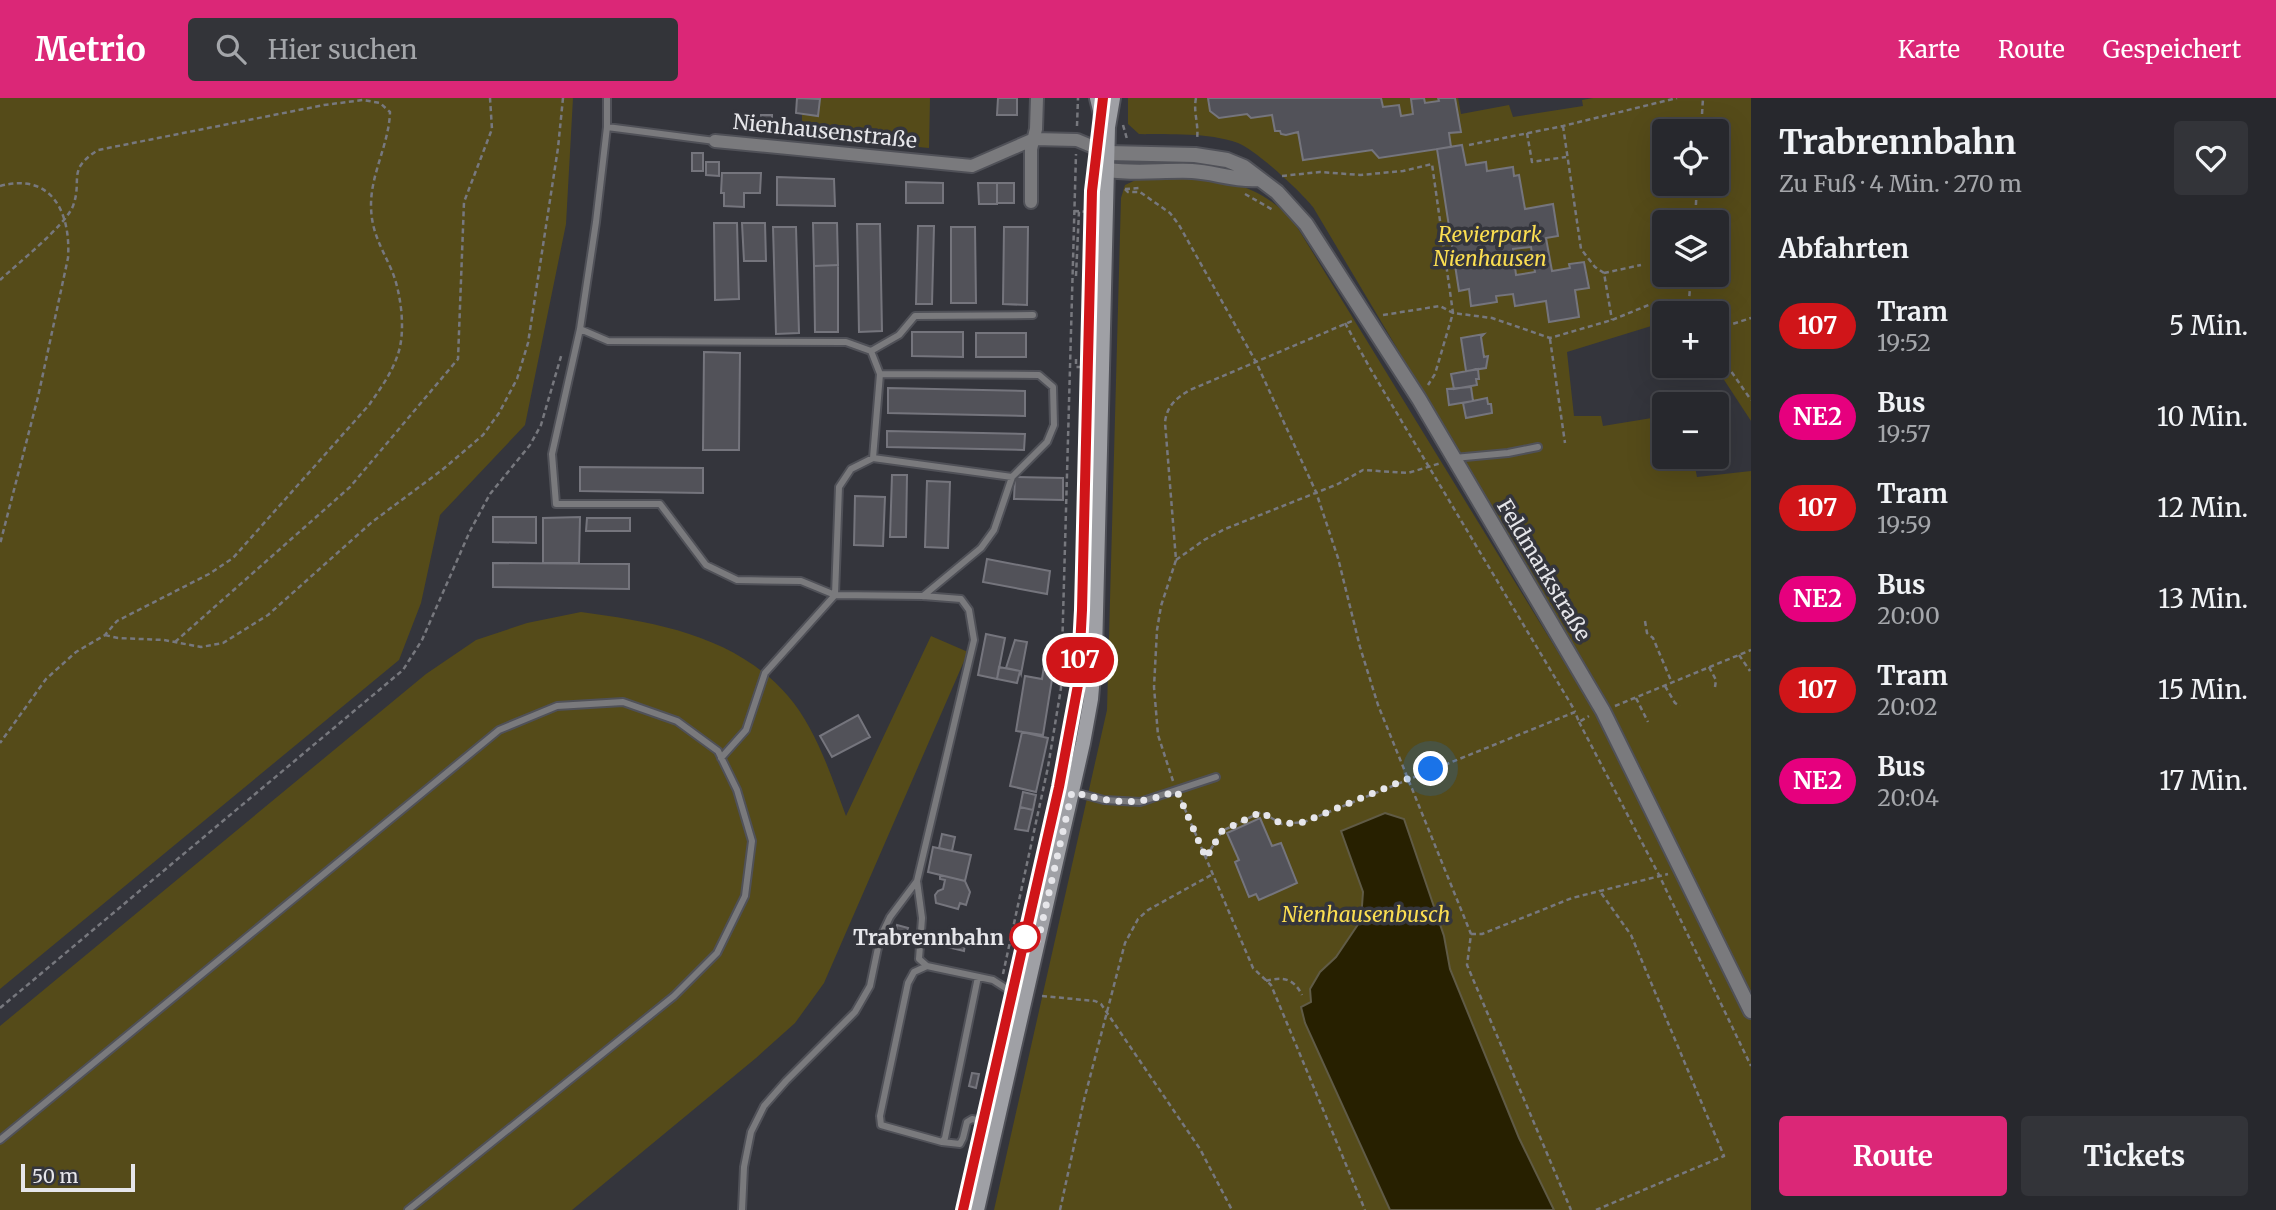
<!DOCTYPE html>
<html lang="de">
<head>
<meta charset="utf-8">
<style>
  :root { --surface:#27282d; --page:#333439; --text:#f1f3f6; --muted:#a4a6aa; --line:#434449; --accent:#db2777 }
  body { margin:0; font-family:Merriweather,serif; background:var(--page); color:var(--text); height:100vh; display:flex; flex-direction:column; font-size:26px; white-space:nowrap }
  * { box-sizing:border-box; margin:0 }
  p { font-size:23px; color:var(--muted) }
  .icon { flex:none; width:38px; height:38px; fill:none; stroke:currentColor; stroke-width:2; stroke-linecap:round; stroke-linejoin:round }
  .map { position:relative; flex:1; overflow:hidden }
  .drawer { display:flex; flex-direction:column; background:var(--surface); width:525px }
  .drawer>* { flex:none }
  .badge { padding:0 14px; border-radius:23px; font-size:24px; line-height:46px }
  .fabs { position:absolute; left:1652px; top:21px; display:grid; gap:14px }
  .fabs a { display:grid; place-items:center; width:77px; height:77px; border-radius:7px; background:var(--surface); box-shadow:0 7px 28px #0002,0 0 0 2px var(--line); font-size:35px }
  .scale { position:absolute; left:21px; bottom:18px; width:114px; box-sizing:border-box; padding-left:7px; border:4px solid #e6e6ea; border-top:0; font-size:19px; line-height:24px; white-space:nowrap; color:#e6e6ea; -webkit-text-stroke:5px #34353c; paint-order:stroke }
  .you { position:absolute; width:35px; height:35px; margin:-18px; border:5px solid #fff; border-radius:50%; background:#1a73e8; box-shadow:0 0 0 10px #1a73e833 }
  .map>.badge { position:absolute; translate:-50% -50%; box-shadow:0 0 0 4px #fff }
  h2 { padding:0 28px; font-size:26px; line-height:63px }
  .round { display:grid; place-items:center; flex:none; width:74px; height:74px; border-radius:7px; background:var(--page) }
  .summary { display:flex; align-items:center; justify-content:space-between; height:119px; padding:0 28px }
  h1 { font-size:33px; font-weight:700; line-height:52px }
  .button { display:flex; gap:14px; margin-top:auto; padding:14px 28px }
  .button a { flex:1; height:80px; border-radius:7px; background:var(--accent); color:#fff; font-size:28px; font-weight:700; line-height:80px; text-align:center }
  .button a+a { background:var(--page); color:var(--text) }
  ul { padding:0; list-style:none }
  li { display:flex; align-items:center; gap:21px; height:91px; padding:0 28px }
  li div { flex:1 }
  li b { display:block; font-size:26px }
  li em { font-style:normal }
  li .badge { min-width:77px; font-weight:700; text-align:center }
  header { display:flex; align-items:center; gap:42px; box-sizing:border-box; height:98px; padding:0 35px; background:var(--accent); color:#fff }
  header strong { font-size:33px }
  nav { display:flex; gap:38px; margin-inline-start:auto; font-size:24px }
  .search { width:490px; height:63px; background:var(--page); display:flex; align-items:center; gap:18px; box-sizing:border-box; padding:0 24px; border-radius:7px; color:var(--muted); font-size:26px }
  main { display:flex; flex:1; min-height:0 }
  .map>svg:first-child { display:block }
  .green { fill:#554b19; fill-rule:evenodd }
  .water { fill:#272000; stroke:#605b46; stroke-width:2 }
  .building { fill:#525259; stroke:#75757d; stroke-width:2; fill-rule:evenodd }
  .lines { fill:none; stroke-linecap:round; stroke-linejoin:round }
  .service-casing { stroke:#505158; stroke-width:10 }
  .minor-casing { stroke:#505158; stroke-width:16 }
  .tertiary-casing { stroke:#505158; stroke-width:18 }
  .secondary-casing { stroke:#505158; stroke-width:18 }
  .path { stroke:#77787e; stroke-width:2.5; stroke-dasharray:5 3.5; stroke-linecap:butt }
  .service { stroke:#7a7a7d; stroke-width:6 }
  .minor { stroke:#7a7a7d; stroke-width:12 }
  .tertiary { stroke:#7a7a7d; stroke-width:14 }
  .secondary { stroke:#9fa0a5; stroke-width:14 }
  .tram { stroke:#84858a; stroke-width:2 }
  .line-casing { stroke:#fff; stroke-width:16 }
  .line { stroke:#d01519; stroke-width:10 }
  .walk { stroke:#e6e6ea; stroke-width:7; stroke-dasharray:0 12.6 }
  .stop-dot { fill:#fff; stroke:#d01519; stroke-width:3.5 }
  .labels { text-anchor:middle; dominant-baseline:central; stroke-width:7; stroke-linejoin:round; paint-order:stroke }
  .street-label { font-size:21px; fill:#e6e6ea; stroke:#34353c }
  .park-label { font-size:21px; font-style:italic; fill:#fbde51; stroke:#34353c }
  .stop-label { font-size:21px; font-weight:bold; fill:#e6e6ea; stroke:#34353c; text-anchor:end }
</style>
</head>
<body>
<header>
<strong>Metrio</strong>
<div class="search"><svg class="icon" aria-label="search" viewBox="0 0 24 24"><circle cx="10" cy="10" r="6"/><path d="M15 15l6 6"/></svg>Hier suchen</div>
<nav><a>Karte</a><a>Route</a><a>Gespeichert</a></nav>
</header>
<main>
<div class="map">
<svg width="1751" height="1112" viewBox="0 0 1751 1112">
  <rect width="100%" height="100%" fill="#34353c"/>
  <path class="green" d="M0,0H573L566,126L525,327L440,417L421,505L399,562L0,891Z
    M802,0H930L929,50L802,38Z
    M1128,0H1458L1461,16L1509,7L1513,19L1583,8L1582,2L1593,0H1751V323L1715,268H1717V215H1664V226L1661,225L1567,254L1574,318H1601L1603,328L1664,318V359H1693L1697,379L1751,373V908L1693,778L1607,603L1313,109C1300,93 1256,52 1238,45C1207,34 1171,37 1139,36L1128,26ZM1664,33H1717V86H1664ZM1664,124H1717V177H1664Z
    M1192,79C1235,83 1264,91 1294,124L1591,608L1751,916V1112H994L1107,612L1121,100L1125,87L1140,80Z
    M581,514C656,524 736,538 788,598C816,630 832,680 846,718L931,538L968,554L824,885L795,925L756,960L572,1112H0V928L426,576L476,542L527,525Z"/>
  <path class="water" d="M1385,715L1404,721L1444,838L1450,871L1519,1040L1554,1112H1390L1305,925L1301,909L1311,904L1310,891L1320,874L1336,859L1361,822L1363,794L1341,733Z"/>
  <path class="building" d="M797,0L820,1L818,18L796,15Z
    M998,0H1017V17H997Z
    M1208,0H1381L1383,9L1399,7L1401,18L1413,16L1411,1L1424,0L1425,5L1439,3L1438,0H1455L1461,34L1449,35L1451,49L1379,60L1372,52L1303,62L1298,34L1286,37L1281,36L1280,33H1275L1272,17L1251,20L1247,16L1219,20L1210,13Z
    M761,17H772V30L760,29Z
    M1462,47L1466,67L1486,64L1487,73L1513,69L1514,78L1519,77L1525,111L1553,106L1558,138L1546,140L1552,173L1570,170L1569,166L1584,164L1589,190L1575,192L1579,219L1549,224L1546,203L1515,208L1513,196L1496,198L1497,204L1471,208L1469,191L1459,193L1437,51ZM1531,149L1535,174L1516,177L1513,151Z
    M692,55H703V73H692Z
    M706,64H719V78L706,77Z
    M722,75H761L760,95H744V109L724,108V95H721Z
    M777,79L834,81L835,108L777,107Z
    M906,84L943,85V105H906Z
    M978,85H997V106H979Z
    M997,85H1014V105H997Z
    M714,125H737L739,201L715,202Z
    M742,125H765L766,163H744Z
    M813,125H837L838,167L814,168Z
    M857,126H880L882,233L859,234Z
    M918,128H934L932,206H916Z
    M773,129H796L799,235L776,236Z
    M951,129H975L976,205H951Z
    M1004,129H1028L1027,207L1003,206Z
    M838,167V234H815L814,168Z
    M912,234H963V259L912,258Z
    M976,235H1026V259H976Z
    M1484,236L1481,239L1484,259L1488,258L1486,270L1466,273L1461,240Z
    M704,254L740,255L739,352H703Z
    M1478,271L1479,281H1476L1477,287L1454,291L1451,276Z
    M1471,289L1473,303L1449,307L1447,291Z
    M888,290L1025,293V318L888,315Z
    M1487,300L1488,306H1491L1492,315L1466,320L1463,305Z
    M887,333L1025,336L1024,352L887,349Z
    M580,369L703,370V395L580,393Z
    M892,377H907L906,439H890Z
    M1015,379L1063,380V402L1014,401Z
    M927,383L950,384L948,450L925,449Z
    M855,398L885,399L883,448L854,447Z
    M493,419H536V445L493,444Z
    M580,419L579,465H543V420Z
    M587,420H630V433H586Z
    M987,461L1050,473L1047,496L983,484Z
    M493,465L629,466V491L493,489Z
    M986,536L1005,540L997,581L978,577Z
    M1015,542L1027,544L1021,576L1020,573L1006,570Z
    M1044,568L1054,569L1043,637L1016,633L1025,578L1042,581Z
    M999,569L1020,573L1017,585L997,581Z
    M858,617L870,639L832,659L820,638Z
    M1022,634L1048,640L1036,694L1010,688Z
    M1023,694L1036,697L1033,712L1020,709Z
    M1020,709L1033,712L1028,733L1015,731Z
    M1260,720L1272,748L1281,745L1297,785L1259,802L1256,796L1249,799L1235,764L1239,762L1227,735Z
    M942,736L955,739L952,753L939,750Z
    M933,749L971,757L965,783L928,774Z
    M940,777L965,783L970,794L966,807L960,805L958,811L936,805L935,797L938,793L943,791L945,782L940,781Z
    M897,827L908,830L905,838L895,836Z
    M933,839L965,846L964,853L931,845Z
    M972,975L979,976L976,990L969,988Z"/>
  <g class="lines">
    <g class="service-casing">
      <path id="service" d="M607,0V29L596,124L580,231L552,356L556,406H660L706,467L737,482L801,483L835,497L923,498L961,501L969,512L974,542L917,783L890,819L880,840L870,888L855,914L786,983L764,1008L751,1034L744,1069L742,1112
        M607,29L715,43
        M580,231L608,243L846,244L871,253L880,276L873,360L851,371L839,389L835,497L765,575L746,632L721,660
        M871,253L899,237L915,218L1033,217
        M880,276L1039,277L1053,289L1054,327L1047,344L1012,379L994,432L981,450L923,498
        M873,360L1012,379
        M1454,360L1508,355L1538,349
        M1074,694L1104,702L1140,704L1216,679
        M917,783L922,820L919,861L927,868L993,882L1007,891L1026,897
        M927,868L914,874L908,885L880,1018L881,1027L942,1044L945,1040L978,879
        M0,1042L499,632L557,608L623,604L677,623L718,653L737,692L752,743L745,798L717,855L674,898L408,1112
        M942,1044L960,1046L963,1040L967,1024L972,1021L996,1026"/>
    </g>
    <g class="minor-casing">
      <path id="minor" d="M715,43L972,68L1034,41L1077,42L1108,55
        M1031,104V51L1036,31L1037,0"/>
    </g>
    <g class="tertiary-casing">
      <path id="tertiary" d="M1108,55L1195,57L1227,62L1244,69L1277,94L1306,126L1419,301L1603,613L1751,913
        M1108,72C1136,76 1163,72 1192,73C1214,74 1235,83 1258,81"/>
    </g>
    <g class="secondary-casing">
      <path id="secondary" d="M1097,0L1101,16L1108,29
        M977,1112L1083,645L1091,601L1095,554L1108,29L1113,0"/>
    </g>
    <path class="path" d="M1196,0C1193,14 1199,26 1197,41
      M1123,27L1127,41
      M1077,28L1078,0
      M1563,28L1581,151L1595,169L1604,175L1612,222
      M1701,33L1703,0
      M1527,35L1532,64L1566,59
      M1469,47L1563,28L1677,0
      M1282,78L1320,74L1360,77L1403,73L1432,66L1453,215L1435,276L1428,287
      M0,88C52,74 71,115 68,160L38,299L0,446
      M1125,91L1128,94H1140L1170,115L1179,127L1256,264L1316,394L1338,460L1360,549L1378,607L1471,836L1467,867L1571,1112
      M1125,91L1139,90
      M1245,96L1273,112
      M1074,113L1092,114
      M1695,124L1697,86
      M1604,175L1641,167
      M1076,178L1079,113
      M0,182C17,166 65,128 73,108C83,81 66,72 98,52L324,7L363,2L380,5L390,14C389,46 371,75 371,107C371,134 382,150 392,173C401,195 406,233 398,256C392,275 380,291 369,307L233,460L209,476L117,523L105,537L76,554L46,581L0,645
      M1688,215L1691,177
      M1383,217L1440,208L1453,215L1492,220L1550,240L1612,222L1651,206L1668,215
      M1345,225L1371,272L1575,613
      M1717,231L1751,220
      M1550,241L1565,345
      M1717,253L1751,302
      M1076,261V269H1089
      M1176,462L1204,442L1225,431L1338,386L1363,372L1408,375L1441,365
      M1645,523L1647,535L1653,540L1672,585
      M105,537L118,540L164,542L201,549L223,545L268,517L372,424L442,372L483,337L499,315L517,281L528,245L558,50L563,0
      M175,544L350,389L458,261L464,104L492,31L490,0
      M1739,557L1750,573
      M1709,569L1716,582L1715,589
      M1665,588L1675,605L1680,608
      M1636,600L1648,624
      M1615,608L1751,552
      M1579,624L1659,777L1751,968
      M1173,683L1158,637L1154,589L1157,532L1161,508L1176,462L1165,324C1167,308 1176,300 1190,292L1352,223
      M1181,702L1253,870L1271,887L1365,1112
      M1206,759L1222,733L1261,714L1282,726L1304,724L1575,614L1579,624L1589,618
      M1471,836H1482L1572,800L1668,776
      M1003,876L1048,669L1061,590L1076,56
      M1266,883C1284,878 1294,881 1302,897
      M1042,898L1095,903L1101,906L1200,1051L1232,1112
      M0,910L403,572L422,542L470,433L490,396L530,347L541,327L562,255
      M1060,1112L1084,1002L1125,845L1138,821L1148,812L1213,776
      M1596,1112L1724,1058L1631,837L1599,792"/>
    <use href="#service" class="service"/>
    <use href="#minor" class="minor"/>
    <use href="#tertiary" class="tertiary"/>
    <use href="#secondary" class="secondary"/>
    <path class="tram" d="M963,1112L1059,689L1078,587L1082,512L1092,93L1103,0"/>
  </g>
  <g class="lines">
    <g class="line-casing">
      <path id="line" d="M963,1112L1059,689L1078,587L1082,512L1092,93L1103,0"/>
    </g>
    <use href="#line" class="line"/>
    <path class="walk" d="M1025,839L1038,843L1072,694C1117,705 1132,709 1177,693L1206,760L1222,733L1261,714L1282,726L1304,724L1431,671"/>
  </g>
  <circle class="stop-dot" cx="1025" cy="839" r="14"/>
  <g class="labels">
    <g class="street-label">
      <text transform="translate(825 33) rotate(6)">Nienhausenstraße</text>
      <text transform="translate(1544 472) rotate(59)">Feldmarkstraße</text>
    </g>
    <g class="park-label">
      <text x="1490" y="136">Revierpark<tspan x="1490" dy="24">Nienhausen</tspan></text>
      <text x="1366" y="816">Nienhausenbusch</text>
    </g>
    <g class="stop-label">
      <text x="1004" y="839">Trabrennbahn</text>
    </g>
  </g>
</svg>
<div class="fabs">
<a><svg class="icon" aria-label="locate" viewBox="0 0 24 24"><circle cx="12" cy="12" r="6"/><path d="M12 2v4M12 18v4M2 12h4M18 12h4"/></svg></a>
<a><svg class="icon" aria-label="layers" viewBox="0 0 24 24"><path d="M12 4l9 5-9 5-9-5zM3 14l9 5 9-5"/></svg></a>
<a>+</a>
<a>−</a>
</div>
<div class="scale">50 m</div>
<div class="you" style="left:1431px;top:671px"></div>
<b class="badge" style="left:1080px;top:562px;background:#d01519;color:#fff">107</b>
</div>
<section class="drawer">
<div class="summary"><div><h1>Trabrennbahn</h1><p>Zu Fuß · 4 Min. · 270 m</p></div><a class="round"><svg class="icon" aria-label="heart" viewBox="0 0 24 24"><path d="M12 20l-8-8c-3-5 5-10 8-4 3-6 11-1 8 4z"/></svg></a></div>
<h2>Abfahrten</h2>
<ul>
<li><span class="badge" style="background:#d01519;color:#fff">107</span><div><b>Tram</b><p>19:52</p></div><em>5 Min.</em></li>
<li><span class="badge" style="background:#e6007e;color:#fff">NE2</span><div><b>Bus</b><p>19:57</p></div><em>10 Min.</em></li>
<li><span class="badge" style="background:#d01519;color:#fff">107</span><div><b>Tram</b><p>19:59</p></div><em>12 Min.</em></li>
<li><span class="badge" style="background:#e6007e;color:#fff">NE2</span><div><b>Bus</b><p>20:00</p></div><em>13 Min.</em></li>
<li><span class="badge" style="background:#d01519;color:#fff">107</span><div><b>Tram</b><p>20:02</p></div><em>15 Min.</em></li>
<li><span class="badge" style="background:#e6007e;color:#fff">NE2</span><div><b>Bus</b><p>20:04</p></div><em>17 Min.</em></li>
</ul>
<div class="button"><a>Route</a><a>Tickets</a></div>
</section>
</main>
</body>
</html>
